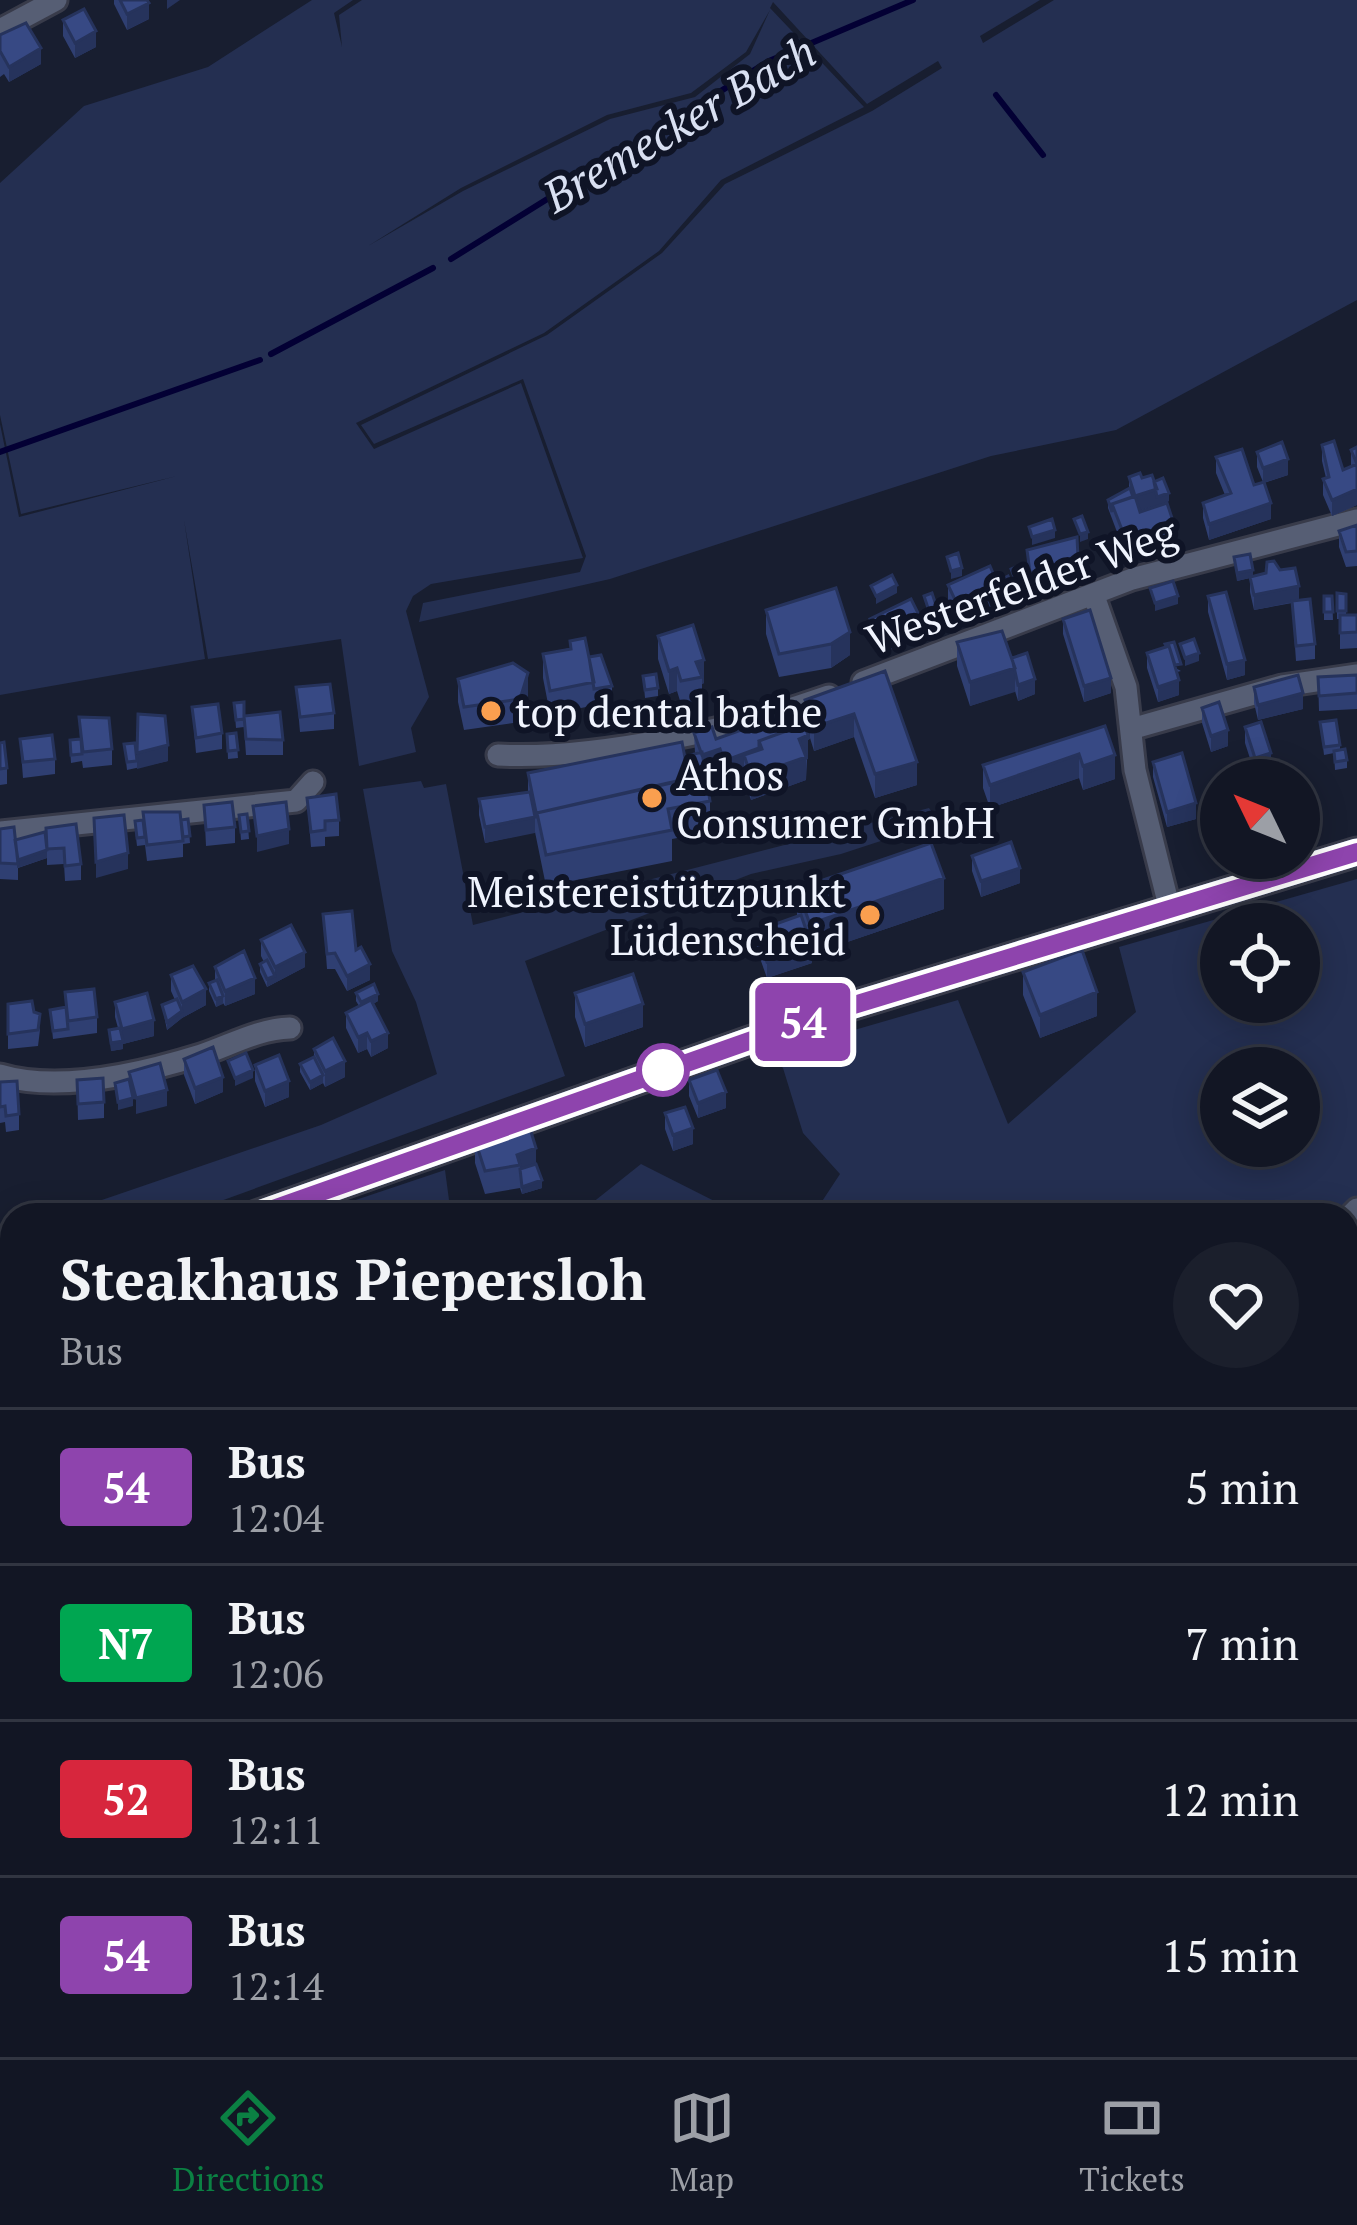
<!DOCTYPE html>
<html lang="en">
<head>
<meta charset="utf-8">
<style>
  :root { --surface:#121624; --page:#1b1f2c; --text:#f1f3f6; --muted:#9c9fa6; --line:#313541; --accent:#0b8043 }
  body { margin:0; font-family:"PT Serif",serif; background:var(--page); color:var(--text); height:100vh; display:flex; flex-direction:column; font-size:45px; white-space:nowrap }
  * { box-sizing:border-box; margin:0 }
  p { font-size:39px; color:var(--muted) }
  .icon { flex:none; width:66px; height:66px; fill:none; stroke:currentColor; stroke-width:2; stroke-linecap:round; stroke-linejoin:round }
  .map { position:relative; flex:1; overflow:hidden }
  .drawer { position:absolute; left:0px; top:1203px; width:1359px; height:855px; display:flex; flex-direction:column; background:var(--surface); border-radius:36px 36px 0 0; box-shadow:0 6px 30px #0003,0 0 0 3px var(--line) }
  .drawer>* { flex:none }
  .badge { padding:0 24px; border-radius:9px; font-size:42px; line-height:78px }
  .needle { width:78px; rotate:313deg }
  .controls { position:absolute; left:1200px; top:759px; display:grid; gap:24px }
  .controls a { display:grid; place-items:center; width:120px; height:120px; border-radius:50%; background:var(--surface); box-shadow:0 6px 30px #0003,0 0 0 3px var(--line); font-size:60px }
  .map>.badge { position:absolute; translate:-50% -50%; box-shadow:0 0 0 6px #fff }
  .round { display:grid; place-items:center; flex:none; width:126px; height:126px; border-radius:63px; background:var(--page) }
  .summary { display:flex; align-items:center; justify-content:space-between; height:204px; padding:0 60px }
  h1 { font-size:57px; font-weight:700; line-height:90px }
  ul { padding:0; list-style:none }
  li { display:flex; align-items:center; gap:36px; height:156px; padding:0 60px; border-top:3px solid var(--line) }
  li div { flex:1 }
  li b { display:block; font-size:45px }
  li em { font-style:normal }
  li .badge { min-width:132px; font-weight:700; text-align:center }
  .tab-bar { display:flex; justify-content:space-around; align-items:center; height:168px; border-top:3px solid var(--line); background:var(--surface); font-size:33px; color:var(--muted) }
  .tab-bar a { display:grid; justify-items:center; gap:6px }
  .tab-bar .current { color:var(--accent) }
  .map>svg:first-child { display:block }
  .green { fill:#242f51; fill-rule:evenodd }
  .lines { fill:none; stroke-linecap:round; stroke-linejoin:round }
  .stream { stroke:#030034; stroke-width:6 }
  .minor-casing { stroke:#383b4a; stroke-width:27 }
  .major-casing { stroke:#383b4a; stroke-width:33 }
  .minor { stroke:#565e74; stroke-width:21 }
  .major { stroke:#6174b0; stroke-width:27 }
  .wall { fill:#2f3f72 }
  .shaded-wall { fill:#26335c }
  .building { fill:#374984; stroke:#26335c; stroke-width:3 }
  .line-casing { stroke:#fff; stroke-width:27 }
  .line { stroke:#8e44ad; stroke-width:18 }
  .poi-dot { fill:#fa9f4f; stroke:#0f1426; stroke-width:4.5 }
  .stop-dot { fill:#fff; stroke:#8e44ad; stroke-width:6 }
  .labels { text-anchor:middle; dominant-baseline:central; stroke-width:12; stroke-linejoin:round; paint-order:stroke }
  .street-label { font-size:42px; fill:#f0f4fe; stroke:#0f1426 }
  .poi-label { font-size:42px; fill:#f0f4fe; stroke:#0f1426; text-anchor:start }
  .water-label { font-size:45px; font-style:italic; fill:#d9e0f2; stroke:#0f1426 }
</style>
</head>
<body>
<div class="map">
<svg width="1357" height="2057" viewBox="0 0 1357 2057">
  <rect width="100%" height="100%" fill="#181e30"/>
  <path class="green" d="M312,0H353L334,13L342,47L339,15L362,0H1040L980,36L983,43L1054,0H1357V300L1116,430L991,456L610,579L419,622L423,603L580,572L586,556L523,379L374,444L361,425L547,335L662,253L725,184L872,111L942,68L938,61L867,104L773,2L770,8L864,107L721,180L659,251L544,333L356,423L374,449L521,383L583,558L431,584L413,596L406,611L429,697L411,728L416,752L359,766L341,639L208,659L184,520L205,659L0,695V424L19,517L177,476L21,514L0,415V183L84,106L208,67ZM770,10L750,54L695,97L610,119L463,191L368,246L461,188L607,115L691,93L746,52Z
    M421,781L424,788L446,784L473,925L929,808L939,822L841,854L751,874L525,961L565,1076L182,1215H58L321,1125L437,1074L416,1002L392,951L363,789Z
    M1357,879V2057H731L736,2046H1347V1215H813L840,1174L803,1133L783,1068L776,1061L837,1035L958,1000L1008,1124L1136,1012L1119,947ZM1221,924H1299V1002H1221ZM1221,1068H1299V1146H1221Z
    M641,1164L742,1215H577Z
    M445,1170L451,1215H311Z
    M12,1563V2046H704L697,2057H0V1564Z"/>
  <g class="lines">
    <path class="stream" d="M996,95L1043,155
      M451,259L769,61L913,0
      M271,354L433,268
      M0,452L260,360
      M1347,1572L1357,1560
      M570,2046L583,2057
      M25,2047L28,2057
      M1016,2057L1027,2046"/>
    <g class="minor-casing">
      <path id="minor" d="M0,30L56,0
        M1094,596L1126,687L1135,770L1169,906
        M863,682L1132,579L1357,520
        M1131,729L1282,686L1357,675
        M498,755C596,760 736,729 829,696
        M0,832L296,801L313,782
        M0,1075C60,1093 143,1073 201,1055C231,1045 258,1029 290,1028
        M1347,1219L1357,1209
        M711,2057L716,2046"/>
    </g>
    <g class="major-casing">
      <path id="major" d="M256,1215L834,1011L1357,852
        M0,1302L12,1299"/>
    </g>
    <use href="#minor" class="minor"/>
    <use href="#major" class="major"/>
  </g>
  <path class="wall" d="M114,0H147L149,19L127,30L114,4Z
    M63,20L96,47L75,58L63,36Z
    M0,35L41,64L9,82L4,74L0,77Z
    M1322,445L1343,470L1351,467V450L1357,447V505L1332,516L1323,495V479L1326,478L1322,461Z
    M1257,452L1288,475L1264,483L1271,519L1209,540L1203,518V503L1225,495L1216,473V457L1254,485L1263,482L1257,467Z
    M1129,477L1154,482L1169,501L1140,511L1174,540L1126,556L1108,508V500L1129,488Z
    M1357,525V566L1346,567L1339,547V531Z
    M1027,550L1078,572L1052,581V592L1039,596L1035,587L1030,589Z
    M1234,557L1253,576L1299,600L1315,644V659L1296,661L1292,603L1254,610L1250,592V578L1237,581Z
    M948,585L1015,592V600L999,603L958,622L948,601Z
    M1346,594V615H1357V648L1340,649V619H1337V611Z
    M1208,596L1245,675L1227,680L1208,612Z
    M1324,596H1332L1333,620H1324Z
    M766,610L850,655L831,668L779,677L766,634Z
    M870,619L921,634L880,655L870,635Z
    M1063,619L1111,693L1084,702L1063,634Z
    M693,625L704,683L702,684V700L681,704L677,691L669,694L658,659V636Z
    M570,641L589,657L612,686V702L550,714L543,678V654L570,648Z
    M957,642L1012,658L1035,694L1018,701L1015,691L970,706L957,666Z
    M1147,653L1181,671L1177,672L1179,695L1158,702L1147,668Z
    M885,671L917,785L875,798L854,737L814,751L810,738L808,740L806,780L751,800L744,779V769L724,776L720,764L705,770L710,801V832L672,839V861L546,886L535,832L485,843L479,815V799L528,792V773L686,763L695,753L694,733L716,739L783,715V707L801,717L805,716V700Z
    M1357,675V709L1319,711L1318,677Z
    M643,676L658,688V696L645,698Z
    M458,679L528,697L520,722L464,730L458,702Z
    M296,687L334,713V729L300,732Z
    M1254,687L1303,709L1258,720L1254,703Z
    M234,703L245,716L283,740V755H246L244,727L236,728Z
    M192,707L222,733V749L196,753Z
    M1202,708L1228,746L1211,752L1202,723Z
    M79,717L112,749V765L83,768L82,761L71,763L70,748L80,739Z
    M1320,722L1340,745V750L1347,760V768L1335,770L1334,753L1324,755Z
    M1105,726L1115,779L1083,790L1079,778L990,808L983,788V765Z
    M1245,727L1271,768L1255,774L1245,743Z
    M236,733L238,758L228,759L227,734Z
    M20,739L55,759V774L23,778Z
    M0,743L7,768V784L0,785Z
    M124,744L137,761H168L127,770Z
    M1153,762L1196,819L1167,827L1153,777Z
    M307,798L339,820V836L325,837V846L311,847Z
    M204,805L235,827V843L206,846Z
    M247,814L249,839L241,840L239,815Z
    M188,819L190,843L183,844V857L147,861L145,845L137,846L135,829Z
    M46,828L81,864V880L65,881L64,864L47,865V858L18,868V880L0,879V829L15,840L45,832Z
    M972,856L1020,883L981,897L972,871Z
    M797,889L944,909L812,954V963L767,978L756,947V931L797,917Z
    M323,914L356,950L370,980L347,991L335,969H327Z
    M261,940L305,967L267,987L260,972V964L264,962L261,956Z
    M215,967L255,994L225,1006L223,1003L216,1007L209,991V983L215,981Z
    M1023,972L1097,1016L1040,1038L1023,995Z
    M171,975L206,1005L182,1018L167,1030L162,1005L175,1000L171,991Z
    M65,992L97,1017V1033L53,1039L50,1010L65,1007Z
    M356,993L378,1001L373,1004L388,1048L371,1057L367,1049L358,1053L346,1028V1013L359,1006L356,1001Z
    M575,993L643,1027L585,1047L575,1017Z
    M115,1002L154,1036L123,1044V1049L111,1051L109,1030L118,1028L115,1017Z
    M8,1004L34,1012L40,1030L38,1046L8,1049Z
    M314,1049L345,1077L325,1087L323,1083L310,1090L300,1072V1064L314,1057Z
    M184,1059L223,1092L195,1104L184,1075Z
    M255,1065L289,1097L265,1107L255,1081Z
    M77,1080L104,1102V1118L78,1120Z
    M689,1080L726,1108L698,1118L689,1096Z
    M0,1082L19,1114V1130L6,1132L5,1122L0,1123Z
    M665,1113L693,1144L673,1151L665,1129Z
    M475,1140L536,1164L542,1188L522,1194L520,1188L485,1194L475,1163Z"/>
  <path class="shaded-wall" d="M167,0H180L167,9Z
    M149,3V19L127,30V14Z
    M96,31V47L75,58V43Z
    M41,48V64L9,82V67Z
    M1288,459V475L1263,483V468Z
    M1157,489V505L1117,518L1135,496Z
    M1357,489V505L1332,516V500Z
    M1169,493V501L1157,505V497Z
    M1271,503V519L1209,540V524Z
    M1174,524V540L1126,556V540Z
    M1055,530V538L1032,545V537Z
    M1088,532V539L1080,542V534Z
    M1078,557V572L1052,581V592L1039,596V580L1048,567Z
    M962,568V576L951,579V571Z
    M1253,570V577L1237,581V573Z
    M1035,571V587L1030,589V573Z
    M1026,581V589L1017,592V584Z
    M897,585V593L876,604V596Z
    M1299,586V601L1254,610V595Z
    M999,587V603L958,622V606Z
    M1178,596V604L1155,611V603Z
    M937,608V616L929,619V611Z
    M921,619V634L880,655V639Z
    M850,632V655L831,668V644Z
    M1199,653V661L1185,666V658Z
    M704,660V683L702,684V677L696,662Z
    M1245,660V675L1227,680V664Z
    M677,668V691L669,694V671Z
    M1015,668V692L970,706V682Z
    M528,673V697L520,722V699Z
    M1111,678V693L1084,702V686Z
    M1035,679V694L1018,701V685Z
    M1179,680V695L1158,702V687Z
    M1303,693V709L1258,720V705Z
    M854,714V737L814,751V727Z
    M1228,730V746L1211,752V736Z
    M810,731V739L808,740V759L806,760V780L751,800V776L799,739L802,734Z
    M168,745V761L137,769V753Z
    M759,748L744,755V769L724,776V761Z
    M720,749V764L701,771V756Z
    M1271,753V768L1255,774V758Z
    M1079,754V778L990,808V785Z
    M1115,755V779L1083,790V766Z
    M917,762V785L875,798V774Z
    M1196,803V819L1167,827V812Z
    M535,817V833L485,843V827Z
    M289,829V844L257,852V836Z
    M47,850V858L17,868V860Z
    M128,853V869L96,878V862Z
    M1020,868V883L981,897V881Z
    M944,878V909L812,954V963L767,978V962L810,948V924Z
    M607,896V904L589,909V901Z
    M305,952V967L267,987V979L275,976V967Z
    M370,964V980L347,991V976Z
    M255,978V994L225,1006V991Z
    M206,989V1005L182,1018L167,1030V1022L182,1012V1002Z
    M1097,992V1016L1040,1038V1015Z
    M378,994V1001L361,1010V1002Z
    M223,996V1004L216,1007V999Z
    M643,1004V1027L585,1047V1024Z
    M154,1020V1036L123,1044V1049L111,1051V1043L122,1041V1029Z
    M367,1033V1049L358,1053V1037Z
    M388,1033V1048L371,1057V1041Z
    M345,1061V1077L325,1087V1071Z
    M253,1070V1078L235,1086V1078Z
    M323,1075V1083L310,1090V1082Z
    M223,1077V1092L195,1104V1088Z
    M289,1081V1097L265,1107V1091Z
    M167,1090V1106L136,1114V1098Z
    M726,1092V1108L698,1118V1103Z
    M133,1098V1106L118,1110V1102Z
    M693,1128V1144L673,1151V1135Z
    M536,1148V1172L520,1177V1165L517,1155Z
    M542,1180V1188L522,1194V1187Z"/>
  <path class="building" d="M120,0H147L149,3L127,14Z
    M84,9L96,31L75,43L63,20Z
    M26,23L41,48L9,67L0,51V35Z
    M1334,441L1343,470L1357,464L1351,450L1357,447V489L1332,500L1323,479L1329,477L1322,445Z
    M1282,442L1288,459L1263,468L1257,452Z
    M1242,449L1254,485L1264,482L1271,503L1209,524L1203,503L1231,493L1216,457Z
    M1140,473L1142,478L1152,475L1157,489L1135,496L1129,477Z
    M1163,478L1169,493L1157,497L1154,482Z
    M1130,488L1133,497L1112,504V512L1108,500Z
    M1135,496L1140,512L1167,503L1174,524L1126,540L1112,504Z
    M1082,516L1088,532L1080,534L1074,519Z
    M1052,519L1055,530L1032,537L1029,527Z
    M1357,525V551L1346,552L1339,531Z
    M1077,537L1078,557L1048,567L1052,576L1039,580L1035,571L1030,573L1027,550Z
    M958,553L962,568L951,571L947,557Z
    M1250,554L1253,570L1237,573L1234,557Z
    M1274,561L1280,570L1295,568L1299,586L1254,595L1250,577L1266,573L1267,562Z
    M1021,565L1026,581L1017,584L1011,569Z
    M990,566L999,587L958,606L948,585Z
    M892,575L897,585L876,596L871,586Z
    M1008,576L1015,592L999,595L997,582Z
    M1173,581L1178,596L1155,603L1150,588Z
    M836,588L850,632L831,644L779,654L766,610Z
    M1226,592L1245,660L1227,664L1208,596Z
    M932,593L937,608L929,611L924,596Z
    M1337,593L1346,594V611H1337Z
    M1324,596H1332L1333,612H1324Z
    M911,599L921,619L880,639L870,619Z
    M1310,599L1315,644L1296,646L1292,601Z
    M1090,610L1111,678L1084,686L1063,619Z
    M1340,615H1357V632L1340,633Z
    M693,625L704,660L696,662L702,677L681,681L677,668L669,671L658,636Z
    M1002,631L1015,668L970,682L957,642Z
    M585,638L594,682L550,691L543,654L571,649L570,641Z
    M1194,639L1199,653L1185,658L1180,644Z
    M1174,642L1181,664L1175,665L1169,646H1166L1165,644Z
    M1169,646L1179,680L1158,687L1147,653Z
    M1027,653L1035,679L1018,685L1012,658Z
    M601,655L612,686L594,689L589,657Z
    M513,663L528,673L520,699L464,707L458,679Z
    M885,671L917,762L875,774L854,714L814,727L805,700Z
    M656,674L658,688L645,690L643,676Z
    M1298,675L1303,693L1258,705L1254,687Z
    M1357,675V693L1319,696L1318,677Z
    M330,684L334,713L300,717L296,687Z
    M244,702V719L236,720L234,703Z
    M796,702L808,735L799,739L806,757L751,776L744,755L762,749L759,741L791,729L783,707Z
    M1219,702L1228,730L1211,736L1202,708Z
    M218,704L222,733L196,738L192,707Z
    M280,712L283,740L246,739L244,716Z
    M138,714L165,716L168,745L137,753Z
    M783,715L789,730L759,741V748L724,761L720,749L702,755L694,733L712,727L716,739Z
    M805,715L810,731L807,732L801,717Z
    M79,717L109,718L112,749L83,752Z
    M1336,720L1340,745L1324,747L1320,722Z
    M1261,722L1271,753L1255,758L1245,727Z
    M1105,726L1115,755L1083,766L1079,754L990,785L983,765Z
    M236,733L238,750L228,751L227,734Z
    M52,735L55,759L23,762L20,739Z
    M81,739L82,754L71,755L70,740Z
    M4,742L7,768L0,769V743Z
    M682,742L689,779L537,813V817L528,773Z
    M135,743L137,761L127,762L124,744Z
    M1345,749L1347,760L1335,762L1334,751Z
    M702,752L710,801L668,809L672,830L546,855L537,813L690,778L686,756Z
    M1182,753L1196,803L1167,812L1153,762Z
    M530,792L535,817L485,827L479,799Z
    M336,794L339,820L325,821V830L311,832L307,798Z
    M232,802L235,827L206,830L204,805Z
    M286,802L289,829L257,836L253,806Z
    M143,812H180L183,841L147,845Z
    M247,814L249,831L241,832L239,815Z
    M124,815L128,853L96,862L94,818Z
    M188,819L190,836L183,837L181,820Z
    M143,820L145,837L137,838L135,821Z
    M76,824L81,864L65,866L64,848L47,849L46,828Z
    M14,827L18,864L0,863V829Z
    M45,832L47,850L18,860L15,840Z
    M1011,842L1020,868L981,881L972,856Z
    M931,843L944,878L810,924L797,889Z
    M603,884L607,896L589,901L586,889Z
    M352,911L356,950L361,947L370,964L347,976L335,953L327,954L323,914Z
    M801,915L812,947L767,962L756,931Z
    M291,925L305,952L275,967L261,940Z
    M1082,950L1097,992L1040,1015L1023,972Z
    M244,951L255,978L225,991L215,967Z
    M267,960L275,976L267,979L260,964Z
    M193,966L206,989L182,1002L171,975Z
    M633,974L643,1004L585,1024L575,993Z
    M217,980L223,996L216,999L209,983Z
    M374,984L378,994L361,1002L356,993Z
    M94,989L97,1017L68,1021L65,992Z
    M147,993L154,1020L122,1029L115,1002Z
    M177,999L182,1011L167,1022L162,1005Z
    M371,1000L388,1033L371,1041L367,1033L358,1037L346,1013Z
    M32,1001L34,1012L40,1014L38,1030L8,1034V1004Z
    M66,1007L68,1029L53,1031L50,1010Z
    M120,1028L123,1041L111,1043L109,1030Z
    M333,1038L345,1061L325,1071L314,1049Z
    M213,1047L223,1077L195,1088L184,1059Z
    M246,1053L253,1070L235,1078L228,1061Z
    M279,1055L289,1081L265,1091L255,1065Z
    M314,1057L323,1075L310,1082L300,1064Z
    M160,1063L167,1090L136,1098L129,1072Z
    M717,1070L726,1092L698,1103L689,1080Z
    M103,1078L104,1102L78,1104L77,1080Z
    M129,1079L133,1098L118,1102L115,1083Z
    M17,1081L19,1114L6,1116L5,1106L0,1107V1082Z
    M685,1107L693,1128L673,1135L665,1113Z
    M528,1122L536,1148L517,1155L520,1165L485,1171L475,1140Z
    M536,1164L542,1180L522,1187L520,1169Z"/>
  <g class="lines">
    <g class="line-casing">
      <path id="line" d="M256,1215L834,1011L1357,852"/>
    </g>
    <use href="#line" class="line"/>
  </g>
  <g class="poi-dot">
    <circle cx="491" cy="711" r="12"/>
    <circle cx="652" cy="798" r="12"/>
    <circle cx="870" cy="915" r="12"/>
  </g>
  <circle class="stop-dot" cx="663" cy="1070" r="24"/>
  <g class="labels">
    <g class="street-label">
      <text transform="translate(1021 585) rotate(-20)">Westerfelder Weg</text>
    </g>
    <g class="poi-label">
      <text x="515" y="711">top dental bathe</text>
      <text x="676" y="774">Athos<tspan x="676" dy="48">Consumer GmbH</tspan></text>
      <text x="846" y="891" text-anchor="end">Meistereistützpunkt<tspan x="846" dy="48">Lüdenscheid</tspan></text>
    </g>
    <g class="water-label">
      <text transform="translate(679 123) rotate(-30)">Bremecker Bach</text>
    </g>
  </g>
</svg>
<div class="controls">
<a><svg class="needle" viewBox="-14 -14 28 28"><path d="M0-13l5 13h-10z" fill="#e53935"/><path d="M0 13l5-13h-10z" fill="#9c9fa6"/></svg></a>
<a><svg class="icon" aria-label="locate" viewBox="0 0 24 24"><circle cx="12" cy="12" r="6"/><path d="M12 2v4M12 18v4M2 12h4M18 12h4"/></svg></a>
<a><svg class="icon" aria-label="layers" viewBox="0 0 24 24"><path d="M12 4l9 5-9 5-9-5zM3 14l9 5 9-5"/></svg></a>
</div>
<b class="badge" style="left:803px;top:1022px;background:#8e44ad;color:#fff">54</b>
<section class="drawer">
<div class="summary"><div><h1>Steakhaus Piepersloh</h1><p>Bus</p></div><a class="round"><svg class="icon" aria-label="heart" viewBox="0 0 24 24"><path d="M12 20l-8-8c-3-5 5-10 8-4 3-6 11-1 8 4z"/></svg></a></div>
<ul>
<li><span class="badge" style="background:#8e44ad;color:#fff">54</span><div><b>Bus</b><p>12:04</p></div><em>5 min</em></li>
<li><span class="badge" style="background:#00a651;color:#fff">N7</span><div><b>Bus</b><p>12:06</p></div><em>7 min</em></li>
<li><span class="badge" style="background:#d7263d;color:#fff">52</span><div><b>Bus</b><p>12:11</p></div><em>12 min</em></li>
<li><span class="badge" style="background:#8e44ad;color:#fff">54</span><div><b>Bus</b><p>12:14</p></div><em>15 min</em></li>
</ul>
</section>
</div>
<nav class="tab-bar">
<a class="current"><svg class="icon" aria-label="directions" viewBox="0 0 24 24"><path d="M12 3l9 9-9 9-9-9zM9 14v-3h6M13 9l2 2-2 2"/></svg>Directions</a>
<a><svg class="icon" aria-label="map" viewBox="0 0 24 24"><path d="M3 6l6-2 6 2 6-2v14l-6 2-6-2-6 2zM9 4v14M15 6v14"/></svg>Map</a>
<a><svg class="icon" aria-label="tickets" viewBox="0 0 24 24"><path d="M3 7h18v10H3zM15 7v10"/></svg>Tickets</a>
</nav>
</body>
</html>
